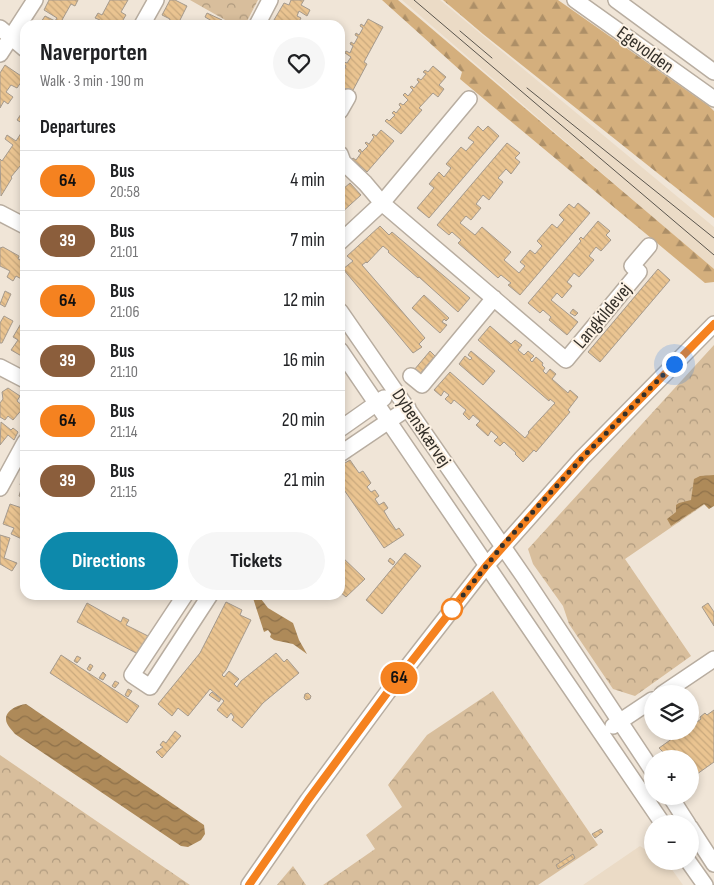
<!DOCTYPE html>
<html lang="en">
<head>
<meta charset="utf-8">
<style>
  :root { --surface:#fff; --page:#f6f6f6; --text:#202124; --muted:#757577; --line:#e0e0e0; --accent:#0d89ab }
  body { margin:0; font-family:"Sofia Sans Condensed",sans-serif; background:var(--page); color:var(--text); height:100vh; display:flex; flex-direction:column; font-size:19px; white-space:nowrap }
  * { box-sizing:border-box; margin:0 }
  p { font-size:16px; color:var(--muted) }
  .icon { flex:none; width:28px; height:28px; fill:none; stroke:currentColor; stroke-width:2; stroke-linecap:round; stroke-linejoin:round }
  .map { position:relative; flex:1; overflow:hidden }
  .drawer { position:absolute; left:20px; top:20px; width:325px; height:580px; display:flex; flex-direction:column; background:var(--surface); border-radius:15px; box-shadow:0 2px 8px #0003 }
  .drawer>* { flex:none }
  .badge { padding:0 10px; border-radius:16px; font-size:18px; line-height:32px }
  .fabs { position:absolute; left:644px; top:685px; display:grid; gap:10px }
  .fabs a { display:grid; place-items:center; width:55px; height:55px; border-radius:50%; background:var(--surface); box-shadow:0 2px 8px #0003; font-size:25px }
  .you { position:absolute; width:25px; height:25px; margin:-12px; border:4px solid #fff; border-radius:50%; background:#1a73e8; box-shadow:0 0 0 8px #1a73e833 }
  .map>.badge { position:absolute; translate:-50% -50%; box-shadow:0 0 0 2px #fff }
  h2 { padding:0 20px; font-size:19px; line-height:45px }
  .round { display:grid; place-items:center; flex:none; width:52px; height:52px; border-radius:26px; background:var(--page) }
  .headline { display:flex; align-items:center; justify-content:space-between; height:85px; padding:0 20px }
  h1 { font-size:24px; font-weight:700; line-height:38px }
  .cta { display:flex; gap:10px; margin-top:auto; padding:10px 20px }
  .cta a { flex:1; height:58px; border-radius:30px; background:var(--accent); color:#fff; font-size:20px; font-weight:700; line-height:58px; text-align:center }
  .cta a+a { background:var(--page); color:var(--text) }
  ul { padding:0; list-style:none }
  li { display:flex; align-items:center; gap:15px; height:60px; padding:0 20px; border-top:1px solid var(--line) }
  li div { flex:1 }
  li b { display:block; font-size:19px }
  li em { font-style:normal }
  li .badge { min-width:55px; font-weight:700; text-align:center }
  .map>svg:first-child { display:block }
  .built { fill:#ebdbc6 }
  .forest { fill:url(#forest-firs) }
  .park { fill:url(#park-crowns) }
  .water { fill:url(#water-waves) }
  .building { fill:url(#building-back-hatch); stroke:#a59a8d }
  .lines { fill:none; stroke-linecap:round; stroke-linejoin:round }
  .minor-casing { stroke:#b8ada0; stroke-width:18 }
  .minor { stroke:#fff; stroke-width:15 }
  .tram { stroke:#5a554d; stroke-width:1 }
  .line-casing { stroke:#fff; stroke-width:11 }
  .line { stroke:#f58220; stroke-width:8 }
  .walk { stroke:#34302a; stroke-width:5; stroke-dasharray:0 9 }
  .stop-dot { fill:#fff; stroke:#f58220; stroke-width:2.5 }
  .labels { text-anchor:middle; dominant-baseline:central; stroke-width:4; stroke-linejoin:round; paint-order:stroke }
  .street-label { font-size:19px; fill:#34302a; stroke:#fdf2e4 }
</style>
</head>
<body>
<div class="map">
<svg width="714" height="885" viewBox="0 0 714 885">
  <defs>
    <pattern id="forest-firs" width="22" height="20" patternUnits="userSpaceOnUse" patternTransform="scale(1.25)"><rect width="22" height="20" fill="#d4af7d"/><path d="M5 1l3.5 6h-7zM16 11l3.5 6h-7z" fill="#ad8f67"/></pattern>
    <pattern id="park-crowns" width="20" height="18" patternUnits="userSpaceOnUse" patternTransform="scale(1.25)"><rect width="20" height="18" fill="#d8be9c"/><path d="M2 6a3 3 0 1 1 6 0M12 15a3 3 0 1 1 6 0" fill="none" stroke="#b09b7f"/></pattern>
    <pattern id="water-waves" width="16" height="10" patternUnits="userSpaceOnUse" patternTransform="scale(1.25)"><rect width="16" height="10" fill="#ae8a59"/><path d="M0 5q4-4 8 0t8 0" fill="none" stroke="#8e714a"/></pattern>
    <pattern id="building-back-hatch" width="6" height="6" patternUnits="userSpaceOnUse" patternTransform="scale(1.25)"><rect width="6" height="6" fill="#eac491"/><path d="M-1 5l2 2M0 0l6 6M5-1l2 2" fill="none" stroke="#c9a97d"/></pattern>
  </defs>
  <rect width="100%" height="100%" fill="#f0e5d7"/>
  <path class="built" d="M402,0H440L714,227V270Z
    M640,846L652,854V861H664L668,864L683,885H583Z"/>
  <path class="forest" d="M382,0H398L714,269V282L705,283L460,79L462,72Z
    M443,0H558L709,106L714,111V218L483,34Z"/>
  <path class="park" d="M190,0H258L245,25H234Z
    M714,345V498L625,559L691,656L635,696L613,689L569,624L563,606L533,564L528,549Z
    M493,691L598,845L538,885H323L375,849L366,835L402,807L388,785L427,735Z
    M0,755L190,885H0Z
    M293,866L306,885H277Z"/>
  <path class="water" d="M714,475V506L709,509L704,504L671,526L667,519L676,512V505L679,503L691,500L694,479L700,476Z
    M252,595H258L268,608L293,623L299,640L307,654L293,644L274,640L270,637L271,634L268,630L264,632Z
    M26,704L204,825L205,834L201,840L188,847L181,846L15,734C12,730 6,725 6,719C6,710 18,705 26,704Z"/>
  <path class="building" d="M49,0H78L75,6L71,4L62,20L71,25H39L45,16L55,21L57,18L44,10Z
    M110,0H128L121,12L126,15L120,25L114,22L112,25H96L100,20L95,18L98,13L102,15Z
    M170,0H175L187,6L179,22L183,25H163L164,22L168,24L170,19L162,15Z
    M291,0H304L301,5L310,10L307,16L299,11L297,16L301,18L297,25H271L284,3L289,5Z
    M207,13L222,20L219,25L205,17Z
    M368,19L383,27L364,62L367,64L352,92L340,86L341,75L340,71L343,72L346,66L343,64L344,62L347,63L351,57L345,53L346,51L350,53L353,46L350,44L351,42L354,44L358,37L355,35L356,33L359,35L363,28L360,26L361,24L364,26Z
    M5,65L24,78L17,88L11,85L6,92L13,97L8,104L4,101L0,108V73Z
    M433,66L446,77L439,85L444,89L438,97L433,93L419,108L422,110L401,134L385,121L387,119L389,121L395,115L392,113L394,111L396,113L401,107L399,105L400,103L403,105L408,100L403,95L405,93L408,96L413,90L410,87L412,86L414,88L419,82L417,80L418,78L421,80L426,74L423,72L425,70L428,72Z
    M25,108V125L17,120Z
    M478,126L483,131L488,126L499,136L429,218L417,208L434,188L429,184L439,172L444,177L451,168L446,164L461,147L466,151L474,142L468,138Z
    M25,127V149L23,152L25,153V160L11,177L12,178L1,196L0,159L2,161L13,145L5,139L7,135L16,141Z
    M381,130L394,141L367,172L352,159L353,158L356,160L361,153L358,151L360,149L362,152L368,146L365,143L366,142L369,144L374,137L372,135L373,134L376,136Z
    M507,143L520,153L515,158L520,162L511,174L506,169L498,178L503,182L489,200L483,195L476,204L481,208L471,220L466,216L460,223L475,235L482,227L511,252L504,260L519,273L525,266L520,262L530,250L535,254L542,246L537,241L552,224L557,228L564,220L559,215L569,204L574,208L578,203L590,213L520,295L508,285L511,283L501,275L498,278L458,243L461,240L452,232L449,235L437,225Z
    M350,183L361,195L340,214V191L341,190L340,185L343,189Z
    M598,221L610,231L606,235L611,240L601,251L596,247L589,256L594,260L579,277L574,273L567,282L572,286L562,298L557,293L551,300L578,322L567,335L549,320L551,317L543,310L540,313L528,303L581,241L579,239L581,237L583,239Z
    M380,226L389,235L392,232L470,298L458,312L419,277L418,278L388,252L389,251L383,246L367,263L366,262L362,265L425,338L419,344L422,347L413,353L343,269L353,261L347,256Z
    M3,247L19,256L18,259L23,261L25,259V281L16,276L13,281L7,277L10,271L0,266V248Z
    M658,269L670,280L600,362L588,352Z
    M5,291L11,294L5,307L0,304Z
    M424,295L449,318L446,321L444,319L442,322L447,325L440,333L412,308Z
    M573,309L578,313L575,316L570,313Z
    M4,316L13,321L2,343H0V323Z
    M23,320L25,322V358L11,350L18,340L13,337Z
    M490,326L511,344L515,340L522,345L518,350L524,355L528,351L534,356L530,360L532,362L536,357L543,363L542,365L545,368L543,371L546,374L550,369L556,374L552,379L568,393L570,390L578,397L568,410L570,412L536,452L534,450L523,462L515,454L516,453L504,442L500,446L494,441L498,437L491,431L488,436L476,425L480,421L473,415L469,420L463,414L466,410L454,400L451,404L445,399L449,395L444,391L441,396L434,390L450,372L525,438L529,433L528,432L555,403L550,399L549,401L478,340Z
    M430,351L435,356L419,375L414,370Z
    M471,351L495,371L483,385L459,364L465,356L470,360L472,358L468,355Z
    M8,388L20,396L17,401L24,407L13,420L8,416L5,420L0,417V403L3,399L2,392Z
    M1,422L11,430L13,428L18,432L14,440L8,435L0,445Z
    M350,460L359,473L363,471L371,483L367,487L371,492L375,490L379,496L375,499L379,505L384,502L388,508L384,511L388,518L396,530L399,528L404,535L384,548L340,484V466Z
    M25,478V498L19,496L22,486L20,485L21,481L24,482Z
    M10,504L25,509L24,540L11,534L14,528L3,524Z
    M0,535L10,538L4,558L17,563L12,571L0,564Z
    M405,553L421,566L382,614L366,600Z
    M340,555L365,579L346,597L340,592Z
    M390,558L395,562L393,565L388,561Z
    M226,602L242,610L240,615L251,620L226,670L222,675L224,677L229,671L239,679L234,684L237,687L241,681L276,653L284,662L287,659L299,673L263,703L242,728L232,720L234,717L231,713L227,718L217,710L224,701L210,689L188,716L178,708L172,716L158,704L200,653Z
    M87,603L121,622L123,617L129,620L126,625L148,636L138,654L77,622Z
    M708,603L714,612V626L702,607Z
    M61,655L139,706L127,723L50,673Z
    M77,656L81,658L77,663L74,661Z
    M90,664L93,666L90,671L87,669Z
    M103,672L106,675L103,680L99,678Z
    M115,681L119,683L115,688L112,686Z
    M128,689L132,691L128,697L125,695Z
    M212,692L221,699L219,702L209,695Z
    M308,693L311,696L310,699L306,700L304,698L305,694Z
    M714,710V762L690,779V759H661L658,755L663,752L659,748L683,731H690V727L701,719L700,717L705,713L707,715Z
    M175,731L181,736L162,758L156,752L163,747L160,745L163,741L166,743Z
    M601,829L603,832L595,838L592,834Z
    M573,854L575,858L558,869L556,865Z"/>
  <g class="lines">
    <g class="minor-casing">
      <path id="minor" d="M575,0L714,99
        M616,0L714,72
        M142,25L156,0
        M257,25L270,0
        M0,28L25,49
        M0,54L35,0
        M340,111L348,97
        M340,154L343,162L365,183L382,203L469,99
        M0,213L25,226
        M340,242L382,203L566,360L639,272L632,266L649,246
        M340,311L524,577L652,770
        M340,350L663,824
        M0,367L25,380
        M411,376L422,385L494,298
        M340,429L384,398
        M340,454L408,408
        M0,488L25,442
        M185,595L132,675L150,687L210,595
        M662,694L714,659
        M613,726L652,700
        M670,796L688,824
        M690,827L714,864
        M688,861L705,885
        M249,885L308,800L387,693L486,566L582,458L714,324"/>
    </g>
    <use href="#minor" class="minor"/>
    <path class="tram" d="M414,0L714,255
      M460,31L492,58
      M527,88L714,238"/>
  </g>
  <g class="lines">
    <g class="line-casing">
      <path id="line" d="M249,885L308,800L387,693L486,566L582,458L714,324"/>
    </g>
    <use href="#line" class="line"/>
    <path class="walk" d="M452,609L502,546L582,458L674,364"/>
  </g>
  <circle class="stop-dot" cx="452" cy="609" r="10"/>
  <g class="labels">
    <g class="street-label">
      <text transform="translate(645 50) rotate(36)">Egevolden</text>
      <text transform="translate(603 316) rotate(-50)">Langkildevej</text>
      <text transform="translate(421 428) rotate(56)">Dybenskærvej</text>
    </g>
  </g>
</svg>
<div class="fabs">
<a><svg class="icon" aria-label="layers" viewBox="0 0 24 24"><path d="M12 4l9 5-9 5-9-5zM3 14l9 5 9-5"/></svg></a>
<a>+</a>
<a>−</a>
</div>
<div class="you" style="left:674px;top:364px"></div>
<b class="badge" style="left:399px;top:678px;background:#f58220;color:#111">64</b>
<section class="drawer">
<div class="headline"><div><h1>Naverporten</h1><p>Walk · 3 min · 190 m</p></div><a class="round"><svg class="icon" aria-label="heart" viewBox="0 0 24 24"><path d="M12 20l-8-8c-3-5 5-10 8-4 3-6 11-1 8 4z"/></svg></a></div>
<h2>Departures</h2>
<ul>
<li><span class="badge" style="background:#f58220;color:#111">64</span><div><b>Bus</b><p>20:58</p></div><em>4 min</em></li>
<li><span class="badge" style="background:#8b5e3c;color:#fff">39</span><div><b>Bus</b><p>21:01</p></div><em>7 min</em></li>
<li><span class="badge" style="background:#f58220;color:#111">64</span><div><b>Bus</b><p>21:06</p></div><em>12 min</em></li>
<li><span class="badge" style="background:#8b5e3c;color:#fff">39</span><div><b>Bus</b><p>21:10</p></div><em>16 min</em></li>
<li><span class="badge" style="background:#f58220;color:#111">64</span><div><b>Bus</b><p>21:14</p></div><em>20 min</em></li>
<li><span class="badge" style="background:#8b5e3c;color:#fff">39</span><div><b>Bus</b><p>21:15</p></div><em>21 min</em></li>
</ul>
<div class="cta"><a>Directions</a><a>Tickets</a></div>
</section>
</div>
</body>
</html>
